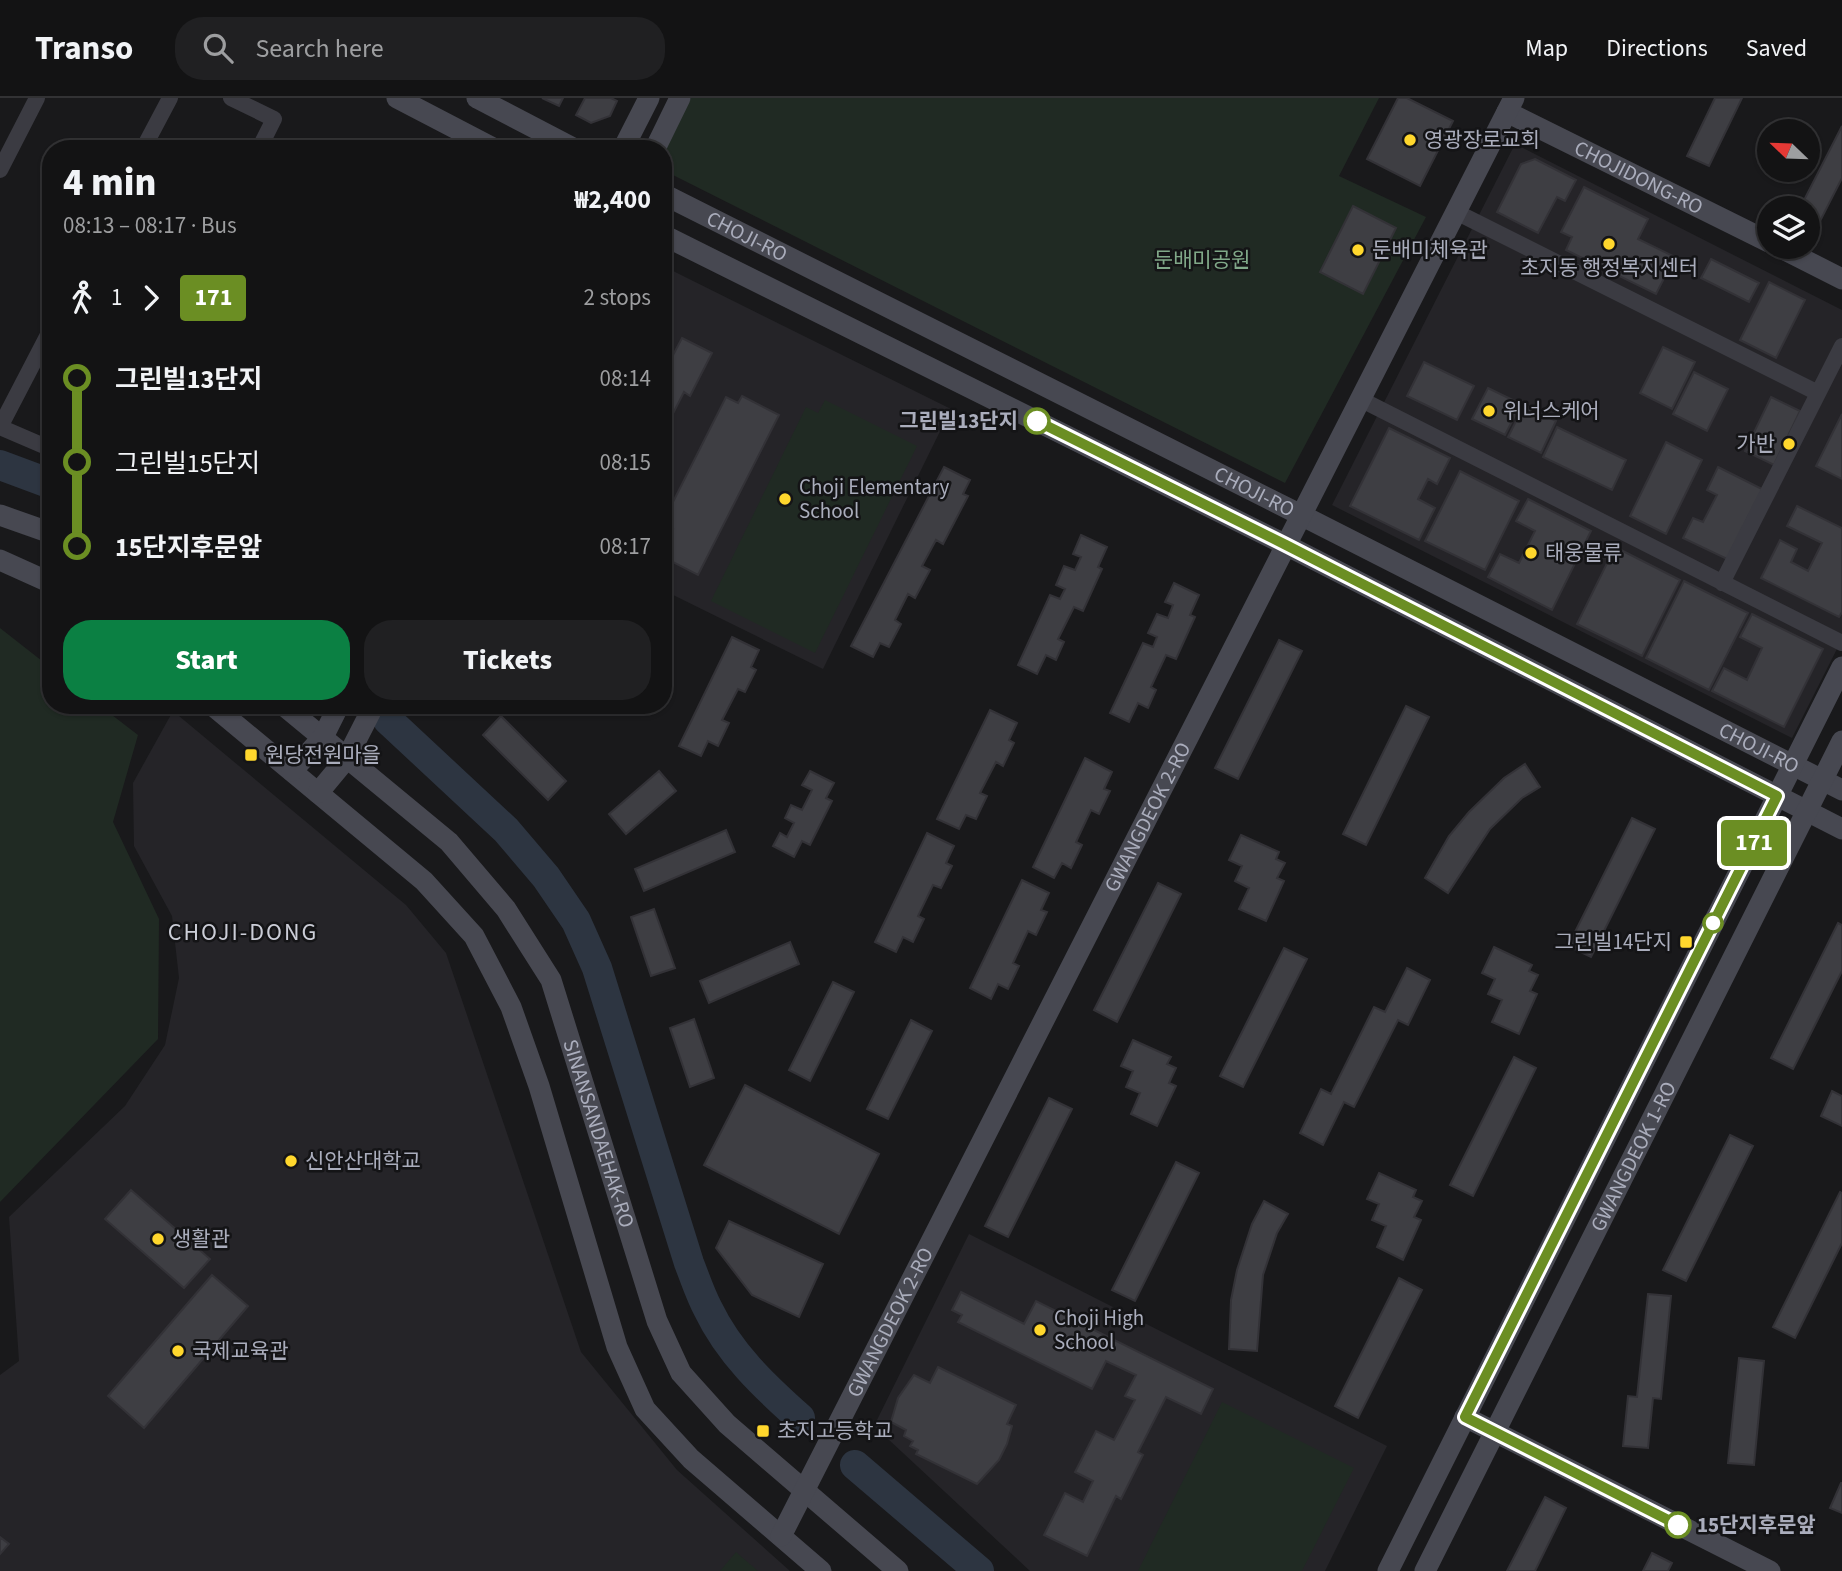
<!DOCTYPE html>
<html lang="en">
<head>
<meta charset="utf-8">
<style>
  :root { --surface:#131314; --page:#202022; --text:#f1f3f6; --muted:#9d9ea0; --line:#323234; --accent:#0b8043 }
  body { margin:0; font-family:"Source Sans 3","Noto Sans KR",sans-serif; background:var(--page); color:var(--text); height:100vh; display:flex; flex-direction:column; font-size:26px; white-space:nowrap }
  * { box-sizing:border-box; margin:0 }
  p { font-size:23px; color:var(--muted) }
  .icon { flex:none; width:38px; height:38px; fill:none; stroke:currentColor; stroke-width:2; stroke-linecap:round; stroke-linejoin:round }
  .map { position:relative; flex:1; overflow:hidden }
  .drawer { position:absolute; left:42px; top:42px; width:630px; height:574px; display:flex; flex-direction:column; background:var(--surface); border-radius:28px; box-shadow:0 2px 5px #0004,0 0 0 2px var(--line) }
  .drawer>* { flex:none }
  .badge { padding:0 14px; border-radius:5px; font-size:24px; line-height:46px }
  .needle { width:46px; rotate:293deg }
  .tools { position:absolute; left:1757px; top:21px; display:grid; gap:14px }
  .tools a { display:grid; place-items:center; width:63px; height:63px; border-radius:50%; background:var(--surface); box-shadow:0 2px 5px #0004,0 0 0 2px var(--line); font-size:35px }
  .map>.badge { position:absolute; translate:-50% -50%; box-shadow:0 0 0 4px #fff }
  .legs { display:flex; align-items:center; gap:10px; height:77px; padding:0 21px; font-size:23px }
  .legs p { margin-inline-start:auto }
  .head { display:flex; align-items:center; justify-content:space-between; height:119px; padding:0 21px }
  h1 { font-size:38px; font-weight:800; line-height:52px }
  .button { display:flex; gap:14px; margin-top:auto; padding:14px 21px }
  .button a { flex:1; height:80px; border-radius:28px; background:var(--accent); color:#fff; font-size:28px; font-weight:800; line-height:80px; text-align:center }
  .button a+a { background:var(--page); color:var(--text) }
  ul { padding:0 21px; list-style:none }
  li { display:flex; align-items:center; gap:24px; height:84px; font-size:26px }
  li i { display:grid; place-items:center; width:10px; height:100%; margin:0 9px; background:currentColor }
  li i::after { content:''; width:18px; height:18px; margin:-9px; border:5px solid; border-radius:50%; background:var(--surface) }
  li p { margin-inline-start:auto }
  li:first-child i { background:linear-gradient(#0000 50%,currentColor 0) }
  li:last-child i { background:linear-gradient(currentColor 50%,#0000 0) }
  header { display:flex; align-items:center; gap:42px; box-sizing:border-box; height:98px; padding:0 35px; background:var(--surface); border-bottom:2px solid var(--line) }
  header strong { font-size:33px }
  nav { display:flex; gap:38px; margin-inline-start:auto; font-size:24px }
  .search { width:490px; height:63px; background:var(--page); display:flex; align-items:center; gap:18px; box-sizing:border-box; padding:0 24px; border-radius:28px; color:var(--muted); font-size:26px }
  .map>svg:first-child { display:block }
  .built { fill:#252428 }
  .green { fill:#202a23 }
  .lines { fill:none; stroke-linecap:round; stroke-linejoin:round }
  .river { stroke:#2d3541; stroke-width:30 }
  .building { fill:#3e3e43; stroke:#333237; stroke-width:2 }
  .street { stroke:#3b3b42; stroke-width:16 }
  .secondary { stroke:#474851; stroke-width:21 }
  .line-1-casing { stroke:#fff; stroke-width:16 }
  .line-1 { stroke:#6b8e23; stroke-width:10 }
  .poi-dot { fill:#ffd72d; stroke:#141416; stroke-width:2.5 }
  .stop-1-dot { fill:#fff; stroke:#6b8e23; stroke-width:3.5 }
  .labels { text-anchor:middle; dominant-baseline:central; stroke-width:5; stroke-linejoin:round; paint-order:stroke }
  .poi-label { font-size:21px; fill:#aaadbc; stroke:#141416; text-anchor:start }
  .street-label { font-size:21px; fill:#aaadbc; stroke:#141416 }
  .park-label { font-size:21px; fill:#80a888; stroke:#141416 }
  .stop-label { font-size:21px; font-weight:bold; fill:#aaadbc; stroke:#141416; text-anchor:end }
  .quarter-label { font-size:24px; letter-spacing:2px; fill:#cbcdd7; stroke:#141416 }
</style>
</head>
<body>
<header>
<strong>Transo</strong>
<div class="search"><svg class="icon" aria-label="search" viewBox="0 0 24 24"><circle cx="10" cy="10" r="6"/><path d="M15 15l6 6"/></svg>Search here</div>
<nav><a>Map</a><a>Directions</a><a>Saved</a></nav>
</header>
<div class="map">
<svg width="1842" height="1473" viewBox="0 0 1842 1473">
  <rect width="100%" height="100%" fill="#19191b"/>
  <path class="built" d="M1515,46L1842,212V541L1792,640L1332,407Z
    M663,168L951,311L823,571L663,492Z
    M173,613L406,807L446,855L581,1254L677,1372L790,1473H0V1277L19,1263L9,1119L125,1008L165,947L179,880L172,818L134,748L133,685Z
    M969,1136L1387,1348L1325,1473H1030L874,1328Z"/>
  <path class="green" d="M691,0H1379L1339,78L1426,119L1285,385L663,72V53Z
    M825,302L917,348L815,555L711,503L806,309L818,315Z
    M0,530L51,570V607H99L138,637L113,724L159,821L158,941L0,1104Z
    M1222,1304L1354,1370L1302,1473H1138Z
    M736,1454L758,1473H720Z"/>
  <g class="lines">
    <path class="river" d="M0,367L51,386
      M388,622L506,732L546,779L576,823L597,870L689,1165C695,1180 700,1196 708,1211C729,1255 764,1288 800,1320
      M855,1367L979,1473"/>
  </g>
  <path class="building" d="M542,0H563L559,8Z
    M585,0H611L617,3L610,18L591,25L576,17Z
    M1398,0H1407L1453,23L1420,88L1367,61Z
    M1715,0H1742L1709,68L1687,58Z
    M1842,28V80L1817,129L1808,125V110H1800Z
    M1535,61L1576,82L1565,103L1557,99L1538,135L1497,114L1521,66Z
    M1584,89L1648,121L1638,141L1675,159L1656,196L1566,152L1572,139L1561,134Z
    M1353,108L1396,130L1363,196L1320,174Z
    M1711,161L1759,185L1749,204L1701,180Z
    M1769,184L1805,202L1776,260L1740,242Z
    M682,240L712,255L690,298L684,294L663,335V258L671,261Z
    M1663,249L1695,264L1672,311L1640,295Z
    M1424,264L1474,288L1457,322L1407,298Z
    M1694,274L1728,291L1707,333L1673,316Z
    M1488,290L1521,306L1505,337L1472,321Z
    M742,298L779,317L698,477L663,459V451L673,431L663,426L669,414L663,411V399L673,404L726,299L738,305Z
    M1771,299L1800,313L1774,367L1745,353Z
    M1524,307L1556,323L1541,355L1508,339Z
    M1842,316V381L1816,368Z
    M1557,329L1626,362L1612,392L1543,359Z
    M1389,330L1450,360L1437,386L1428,381L1418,401L1435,410L1419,442L1350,408Z
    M1666,344L1702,362L1666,436L1630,418Z
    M944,369L970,382L963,396L968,398L943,446L936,442L922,468L930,472L915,500L908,496L895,522L901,526L889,549L880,545L873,559L851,548Z
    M1718,369L1764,392L1729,462L1683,440L1693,420L1703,424L1717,397L1707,392Z
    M1460,373L1519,403L1485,472L1425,443Z
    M1528,401L1591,433L1552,512L1488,479L1500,456L1519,465L1535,433L1516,423Z
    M1797,408L1842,430V514L1839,519L1761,480L1780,442L1797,451L1791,464L1808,473L1822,445L1787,428Z
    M1081,437L1107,449L1098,469L1102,471L1083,513L1074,509L1058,541L1064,544L1056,562L1046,557L1037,576L1018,567L1050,497L1060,501L1065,491L1056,487L1064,468L1075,472L1081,459L1073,456Z
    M1615,449L1680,482L1642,558L1577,526Z
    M1684,483L1748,515L1709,592L1646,560Z
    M1174,485L1199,497L1190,517L1195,519L1176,561L1166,557L1151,589L1156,592L1148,610L1138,605L1129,624L1110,615L1143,545L1153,549L1157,539L1148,535L1157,516L1168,520L1173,507L1165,504Z
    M663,501L670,504L663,517Z
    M1752,516L1823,551L1784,629L1712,593L1724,570L1747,582L1762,550L1740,539Z
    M732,539L759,552L751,569L756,572L745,594L738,591L722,622L729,625L718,648L708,643L701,658L679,648Z
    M1279,542L1302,553L1238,681L1215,670Z
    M1406,608L1429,619L1366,747L1343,736Z
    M990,612L1017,625L1009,642L1014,645L1003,668L996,664L980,695L987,698L976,721L966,717L959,731L937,721Z
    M501,618L566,683L548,702L483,637Z
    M1085,660L1112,674L1104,691L1110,693L1099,716L1091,712L1076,744L1082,747L1071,770L1062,765L1054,780L1033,769Z
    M1525,666L1540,689L1522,700L1490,731L1448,795L1425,780L1449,738L1469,714L1504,680Z
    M659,673L676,693L626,736L609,716Z
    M810,673L834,685L826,700L832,703L810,747L802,743L794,759L773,748L780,735L787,739L794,725L785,720L791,707L802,712L812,692L802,687Z
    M1632,720L1655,731L1591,859L1568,848Z
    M726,732L735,754L644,793L635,771Z
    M927,735L954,748L946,765L952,768L941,790L933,787L918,818L924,821L913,844L903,839L896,854L875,844Z
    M1241,737L1279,754L1276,761L1285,765L1277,780L1284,783L1266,823L1239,811L1249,790L1235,783L1242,768L1229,762Z
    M1022,782L1049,795L1041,812L1047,814L1036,837L1028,833L1013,865L1019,868L1008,891L998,886L991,901L970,890Z
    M1158,785L1181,796L1117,924L1094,912Z
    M654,811L675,870L651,878L631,819Z
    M1838,825L1842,827V873L1793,971L1771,960Z
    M790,844L799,866L709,905L700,883Z
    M1494,849L1532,867L1529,873L1538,877L1530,893L1537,896L1519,936L1492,924L1502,902L1488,896L1495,881L1482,875Z
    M1284,850L1307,861L1243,989L1220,978Z
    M1407,870L1430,882L1408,927L1398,922L1354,1009L1344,1004L1323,1047L1300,1035L1321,991L1331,996L1374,909L1385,914Z
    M833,884L854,894L810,983L789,972Z
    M694,921L714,980L690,989L670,930Z
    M911,922L932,933L888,1021L867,1011Z
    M1133,942L1171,959L1167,966L1176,970L1169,985L1176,988L1157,1028L1131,1016L1140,995L1126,989L1133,973L1121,968Z
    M1514,959L1536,970L1473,1098L1450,1087Z
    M745,987L879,1056L839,1136L704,1067Z
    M1832,993L1842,998V1028L1821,1018Z
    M1049,1000L1072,1011L1008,1139L985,1128Z
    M1730,1037L1753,1048L1686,1183L1663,1172Z
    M1176,1064L1199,1075L1135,1203L1112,1192Z
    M1379,1075L1416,1092L1413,1099L1422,1103L1414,1119L1421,1122L1403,1162L1377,1149L1386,1128L1372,1122L1379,1106L1367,1101Z
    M131,1092L210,1161L184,1190L105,1121Z
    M1840,1094L1842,1095V1145L1795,1240L1773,1229Z
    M1264,1103L1288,1116L1277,1135L1263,1177L1257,1253L1229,1251L1231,1202L1237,1172L1252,1126Z
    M729,1123L823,1166L799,1219L752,1197L716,1150Z
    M212,1177L248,1208L144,1330L108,1298Z
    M1399,1180L1422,1192L1358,1320L1335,1308Z
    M961,1194L1024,1226L1036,1203L1213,1291L1201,1316L1166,1299L1138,1354L1143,1357L1121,1401L1116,1398L1087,1458L1044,1437L1065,1395L1083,1404L1093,1383L1075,1374L1096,1333L1114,1342L1135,1302L1125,1298L1136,1277L1106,1263L1092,1291L958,1224L962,1217L952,1212Z
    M1648,1196L1671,1198L1661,1301L1653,1300L1648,1350L1623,1348L1628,1298L1637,1299Z
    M1739,1260L1764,1263L1754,1367L1728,1365Z
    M938,1269L1016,1307L1007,1326L1012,1328L1007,1346L999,1362L977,1386L916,1356L918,1352L910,1348L913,1343L904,1338L906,1332L891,1324L898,1300L914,1277L930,1285Z
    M1841,1385H1842V1415L1830,1410Z
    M1545,1399L1566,1410L1535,1473H1507Z
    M0,1439L9,1446L0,1456Z
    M1652,1455L1672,1465L1668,1473H1643Z"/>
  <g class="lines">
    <path class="street" d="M231,0L274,21L259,51
      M143,51L170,0
      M0,72L37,0
      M1456,114L1818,295
      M1360,301L1842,545
      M0,329L51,231
      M0,329L51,351
      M1722,485L1842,248"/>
    <g class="secondary">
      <path d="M397,0L495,51"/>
      <path d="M477,0L575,51"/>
      <path id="s1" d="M1507,14L1769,144"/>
      <path d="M623,51L649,0"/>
      <path d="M655,51L680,0"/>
      <path id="s2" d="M663,96L1301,417L1842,692"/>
      <path d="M663,137L1286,447L1842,731"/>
      <path d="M1779,149L1842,181"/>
      <path d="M0,417L51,435"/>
      <path d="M0,462L51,485"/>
      <path d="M212,607L424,783L474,838L511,909L539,988L617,1249L645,1311L691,1361L821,1473"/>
      <path id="s3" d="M283,607L449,744L506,811L551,882L657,1223L681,1275L727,1326L898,1473"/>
      <path d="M292,673L323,639L339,607"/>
      <path d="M318,695L347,660L374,607"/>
      <path d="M1465,1319L1770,1473"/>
      <path id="s4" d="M781,1438L1514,0"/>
      <path d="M1388,1473L1842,569"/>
      <path id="s5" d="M1425,1473L1842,643"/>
    </g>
  </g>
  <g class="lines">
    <g class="line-1-casing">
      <path id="line-1" d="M1037,323L1286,447L1777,698L1465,1319L1678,1427"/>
    </g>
    <use href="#line-1" class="line-1"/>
  </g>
  <g class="poi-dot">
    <circle cx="1410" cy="42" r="7"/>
    <circle cx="1609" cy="146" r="7"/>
    <circle cx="1358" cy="152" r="7"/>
    <circle cx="1489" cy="313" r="7"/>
    <circle cx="1789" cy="346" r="7"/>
    <circle cx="785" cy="401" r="7"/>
    <circle cx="1531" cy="455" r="7"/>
    <rect x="244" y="650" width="14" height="14" rx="3.5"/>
    <rect x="1679" y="837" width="14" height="14" rx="3.5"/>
    <circle cx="291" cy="1063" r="7"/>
    <circle cx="158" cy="1141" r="7"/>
    <circle cx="1040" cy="1232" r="7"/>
    <circle cx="178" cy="1253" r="7"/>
    <rect x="756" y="1326" width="14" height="14" rx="3.5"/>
  </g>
  <g class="stop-1-dot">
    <circle cx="1037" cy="323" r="12"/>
    <circle cx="1713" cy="825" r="9"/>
    <circle cx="1678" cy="1427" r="12"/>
  </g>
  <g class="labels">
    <g class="poi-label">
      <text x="1424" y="42">영광장로교회</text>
      <text x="1372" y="152">둔배미체육관</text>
      <text x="1609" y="170" text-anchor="middle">초지동 행정복지센터</text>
      <text x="1503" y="313">위너스케어</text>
      <text x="1775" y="346" text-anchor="end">가반</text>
      <text x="799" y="389">Choji Elementary<tspan x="799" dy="24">School</tspan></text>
      <text x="1545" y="455">태웅물류</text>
      <text x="265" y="657">원당전원마을</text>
      <text x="1672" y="844" text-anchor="end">그린빌14단지</text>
      <text x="305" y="1063">신안산대학교</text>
      <text x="172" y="1141">생활관</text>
      <text x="1054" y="1220">Choji High<tspan x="1054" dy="24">School</tspan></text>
      <text x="192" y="1253">국제교육관</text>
      <text x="777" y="1333">초지고등학교</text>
    </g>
    <g class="street-label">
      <text stroke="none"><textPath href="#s1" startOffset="147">CHOJIDONG-RO</textPath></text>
      <text stroke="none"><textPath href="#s2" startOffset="94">CHOJI-RO</textPath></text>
      <text stroke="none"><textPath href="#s2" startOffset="662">CHOJI-RO</textPath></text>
      <text stroke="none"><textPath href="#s2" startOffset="1228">CHOJI-RO</textPath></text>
      <text stroke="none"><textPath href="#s4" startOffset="807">GWANGDEOK 2-RO</textPath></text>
      <text stroke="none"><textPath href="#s3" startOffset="548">SINANSANDAEHAK-RO</textPath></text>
      <text stroke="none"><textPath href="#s5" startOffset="464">GWANGDEOK 1-RO</textPath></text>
      <text stroke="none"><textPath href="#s4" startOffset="240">GWANGDEOK 2-RO</textPath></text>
    </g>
    <g class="park-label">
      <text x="1202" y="162">둔배미공원</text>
    </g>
    <g class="stop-label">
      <text x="1018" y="323">그린빌13단지</text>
      <text x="1697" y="1427" text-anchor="start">15단지후문앞</text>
    </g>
    <g class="quarter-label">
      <text x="243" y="834">CHOJI-DONG</text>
    </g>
  </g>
</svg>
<div class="tools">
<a><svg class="needle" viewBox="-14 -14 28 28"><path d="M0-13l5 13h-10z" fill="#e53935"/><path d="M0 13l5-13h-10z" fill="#9d9ea0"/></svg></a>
<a><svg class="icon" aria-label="layers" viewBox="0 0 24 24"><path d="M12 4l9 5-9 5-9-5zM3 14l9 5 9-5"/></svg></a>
</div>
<b class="badge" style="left:1754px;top:745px;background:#6b8e23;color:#fff">171</b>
<section class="drawer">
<div class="head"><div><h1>4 min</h1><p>08:13 – 08:17 · Bus</p></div><b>₩2,400</b></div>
<div class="legs"><svg class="icon" aria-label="walk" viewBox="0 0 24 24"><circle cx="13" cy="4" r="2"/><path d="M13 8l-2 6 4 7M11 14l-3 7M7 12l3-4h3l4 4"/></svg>1<svg class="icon" aria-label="forward" viewBox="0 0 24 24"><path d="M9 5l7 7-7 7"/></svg><b class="badge" style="background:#6b8e23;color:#fff">171</b><p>2 stops</p></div>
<ul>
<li><i style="color:#6b8e23"></i><b>그린빌13단지</b><p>08:14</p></li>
<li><i style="color:#6b8e23"></i><span>그린빌15단지</span><p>08:15</p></li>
<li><i style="color:#6b8e23"></i><b>15단지후문앞</b><p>08:17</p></li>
</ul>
<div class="button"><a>Start</a><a>Tickets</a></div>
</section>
</div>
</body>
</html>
